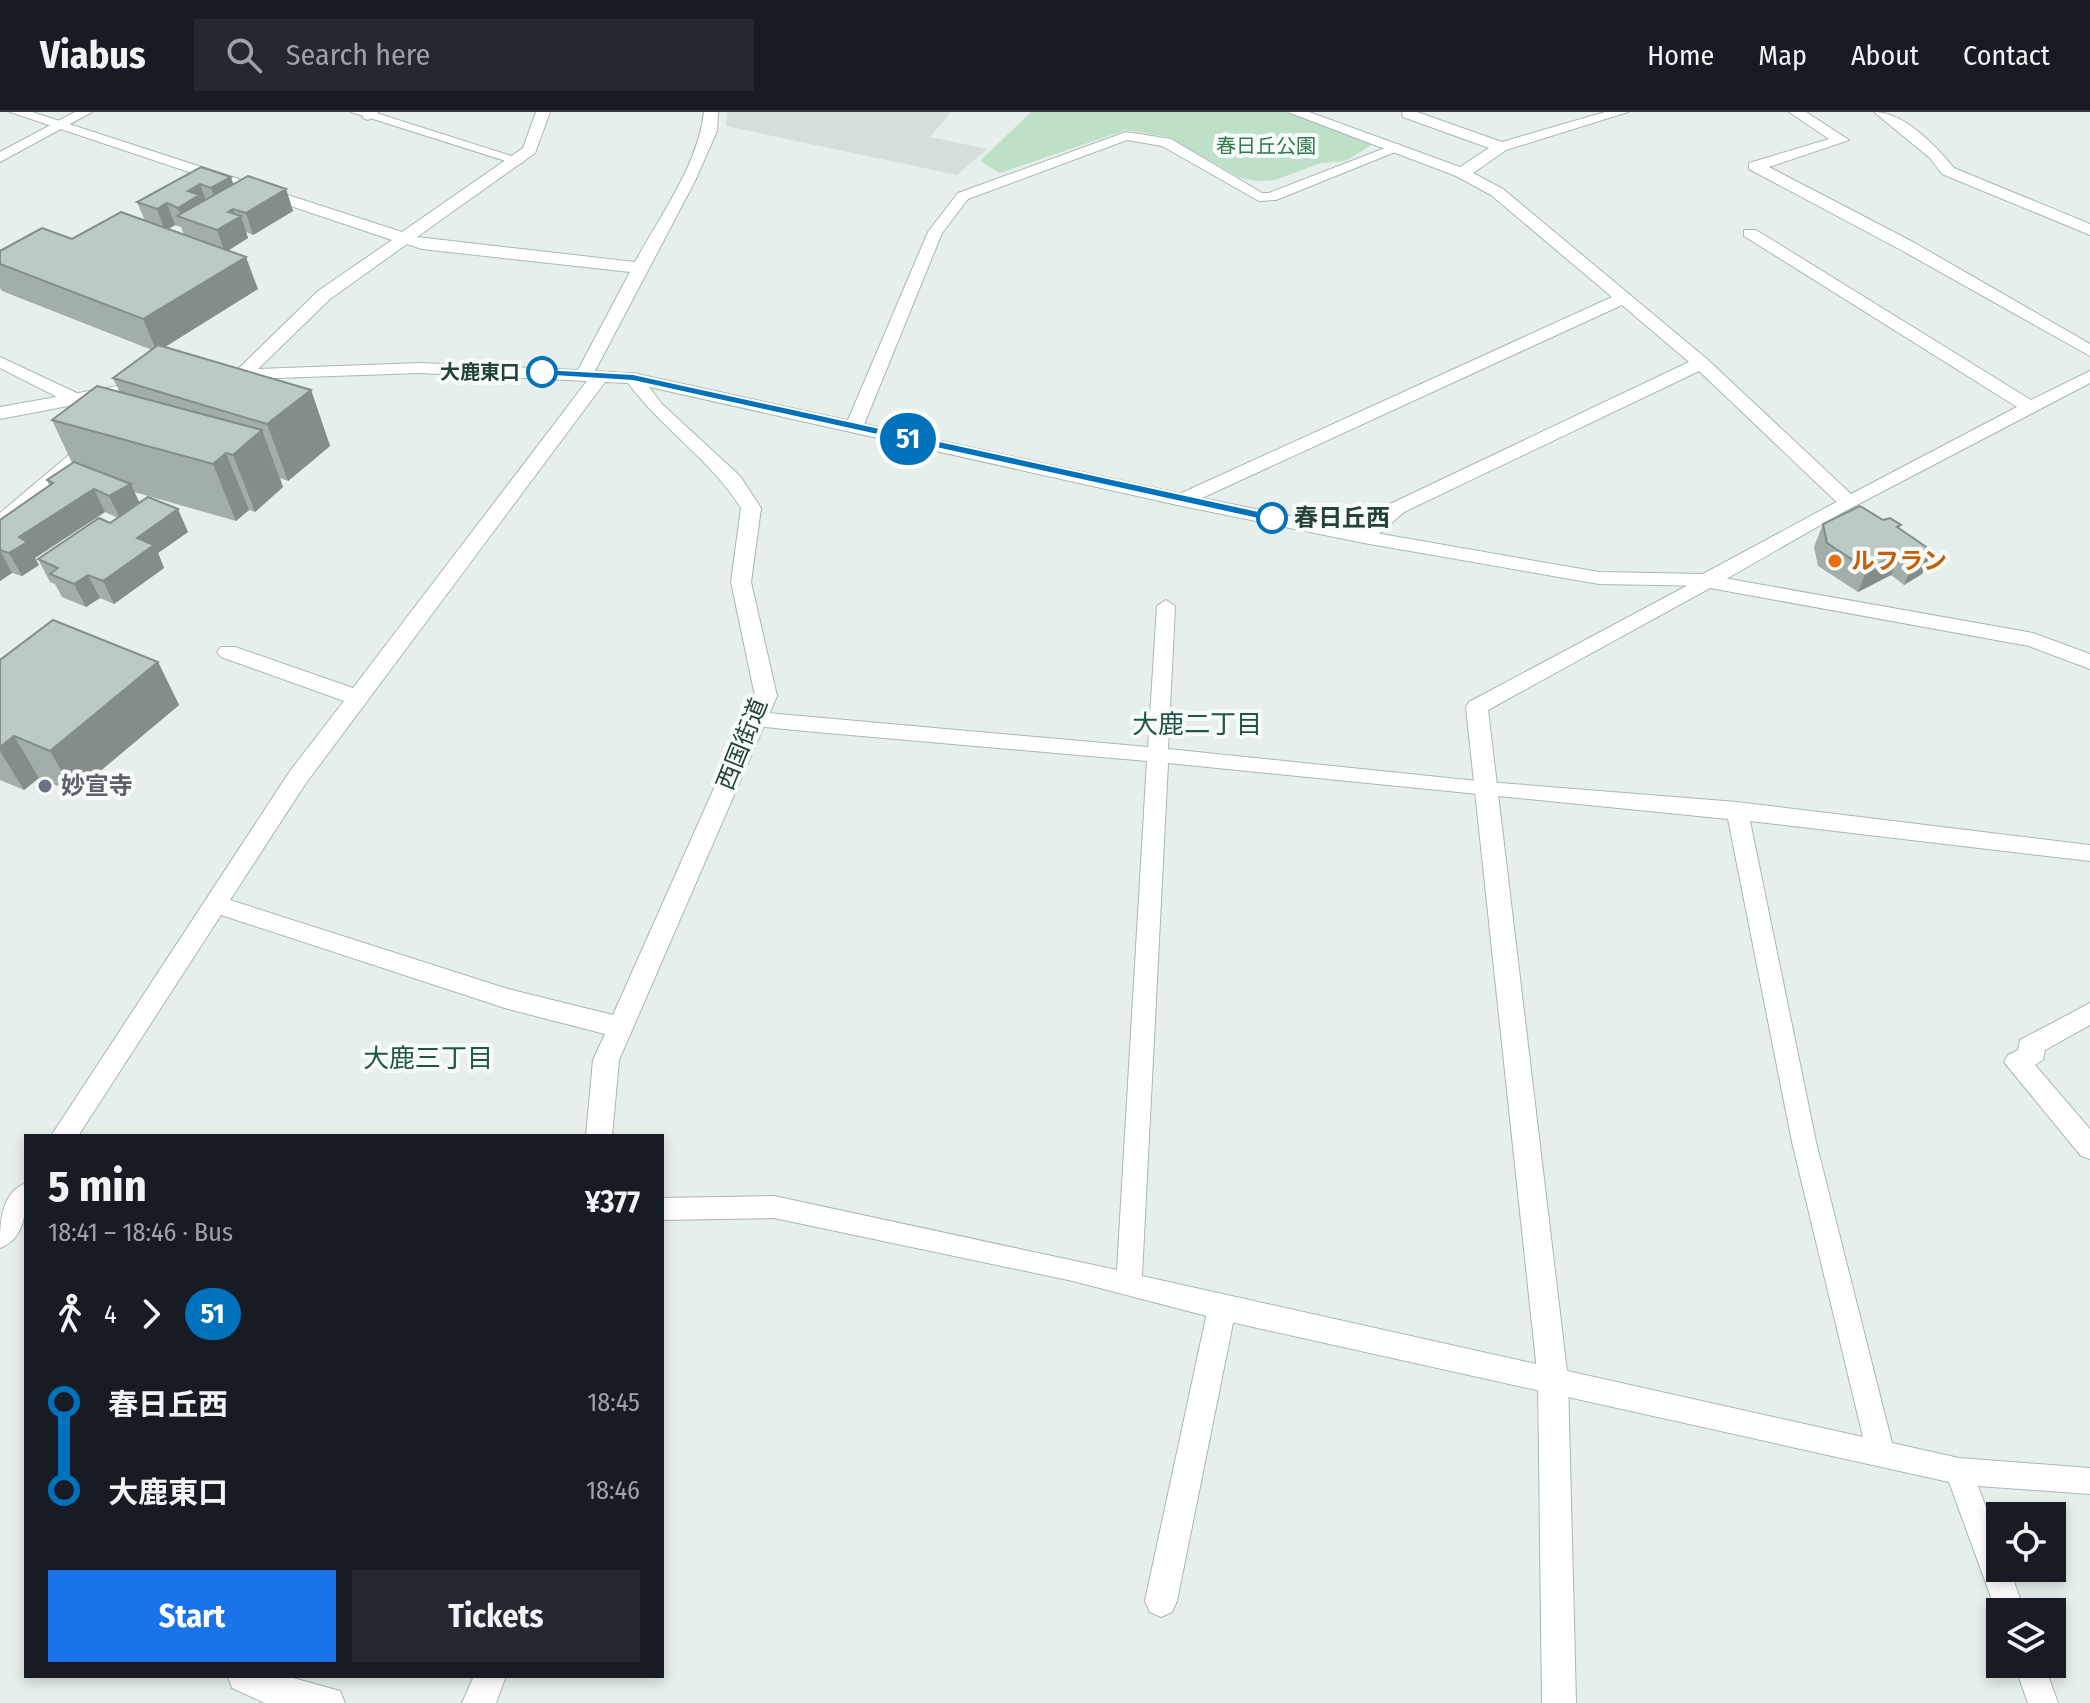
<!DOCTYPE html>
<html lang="en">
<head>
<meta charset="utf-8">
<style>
  :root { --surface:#171b24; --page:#242831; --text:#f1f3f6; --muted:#9ea1a6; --line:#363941; --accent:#1a73e8 }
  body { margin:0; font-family:"Fira Sans Condensed","Noto Sans JP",sans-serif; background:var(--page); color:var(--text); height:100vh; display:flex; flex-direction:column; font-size:30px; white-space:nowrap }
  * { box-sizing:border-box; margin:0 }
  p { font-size:26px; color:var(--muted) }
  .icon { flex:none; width:44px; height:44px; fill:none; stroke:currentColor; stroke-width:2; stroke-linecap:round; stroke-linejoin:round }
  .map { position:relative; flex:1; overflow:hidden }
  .panel { position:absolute; left:24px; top:1022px; width:640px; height:544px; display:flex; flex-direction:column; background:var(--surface); border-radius:0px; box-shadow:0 4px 12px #0003 }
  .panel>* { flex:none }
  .badge { padding:0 16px; border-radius:26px; font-size:28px; line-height:52px }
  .fabs { position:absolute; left:1986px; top:1390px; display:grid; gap:16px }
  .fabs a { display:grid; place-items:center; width:80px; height:80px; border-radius:0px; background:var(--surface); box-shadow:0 4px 12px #0003; font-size:40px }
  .map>.badge { position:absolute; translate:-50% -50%; box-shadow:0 0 0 4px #fff }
  .legs { display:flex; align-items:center; gap:12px; height:88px; padding:0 24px; font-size:26px }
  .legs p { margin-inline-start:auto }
  .head { display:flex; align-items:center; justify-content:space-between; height:136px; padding:0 24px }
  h1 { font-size:44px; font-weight:700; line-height:60px }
  .action { display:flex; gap:16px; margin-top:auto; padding:16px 24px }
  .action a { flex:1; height:92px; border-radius:0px; background:var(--accent); color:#fff; font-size:32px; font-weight:700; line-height:92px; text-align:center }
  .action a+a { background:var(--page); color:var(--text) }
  ul { padding:0 24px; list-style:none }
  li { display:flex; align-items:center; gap:28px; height:88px; font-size:30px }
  li i { display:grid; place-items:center; width:12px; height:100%; margin:0 10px; background:currentColor }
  li i::after { content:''; width:20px; height:20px; margin:-10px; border:6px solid; border-radius:50%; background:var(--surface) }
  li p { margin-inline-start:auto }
  li:first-child i { background:linear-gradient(#0000 50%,currentColor 0) }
  li:last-child i { background:linear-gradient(currentColor 50%,#0000 0) }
  header { display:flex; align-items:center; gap:48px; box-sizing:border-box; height:112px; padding:0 40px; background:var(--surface); border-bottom:2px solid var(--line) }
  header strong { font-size:38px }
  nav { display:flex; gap:44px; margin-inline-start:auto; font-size:28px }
  .search { width:560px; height:72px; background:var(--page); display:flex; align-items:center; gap:20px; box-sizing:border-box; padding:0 28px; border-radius:0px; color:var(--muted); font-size:30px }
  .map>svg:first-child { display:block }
  .built { fill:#d4dfda }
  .green { fill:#bfe0c8 }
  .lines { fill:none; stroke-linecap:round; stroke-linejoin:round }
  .lane-casing { stroke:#a8b8b2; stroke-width:2 }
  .street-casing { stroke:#a8b8b2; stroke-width:2 }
  .secondary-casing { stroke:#a4bbb3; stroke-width:2 }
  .lane { fill:#fff; fill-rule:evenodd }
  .street { fill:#fff; fill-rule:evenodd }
  .secondary { fill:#fff; fill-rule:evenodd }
  .wall { fill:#a1aea9; fill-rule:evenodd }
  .shaded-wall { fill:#838d89 }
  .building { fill:#bbcac4; stroke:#838d89; stroke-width:2 }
  .line-1 { fill:#0072bc; stroke:#fff; stroke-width:2 }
  .stop-1-dot { fill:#fff; stroke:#0072bc; stroke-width:4 }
  .food-dot { fill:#e8710a; stroke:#f7fbf9; stroke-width:3 }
  .worship-dot { fill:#6b7280; stroke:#f7fbf9; stroke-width:3 }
  .labels { text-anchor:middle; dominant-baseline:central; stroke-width:8; stroke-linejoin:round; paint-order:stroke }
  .far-park-label { font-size:20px; fill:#2d7a4b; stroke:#f7fbf9 }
  .far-stop-label { font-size:20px; font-weight:bold; fill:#24423a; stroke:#f7fbf9; text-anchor:end }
  .stop-label { font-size:24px; font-weight:bold; fill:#24423a; stroke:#f7fbf9; text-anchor:start }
  .food-label { font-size:24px; font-weight:bold; fill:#c56008; stroke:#f7fbf9; text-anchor:start }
  .street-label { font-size:24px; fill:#24423a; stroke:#f7fbf9 }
  .worship-label { font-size:24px; font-weight:bold; fill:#5b616d; stroke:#f7fbf9; text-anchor:start }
  .neighbourhood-label { font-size:26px; fill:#1f5548; stroke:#f7fbf9 }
</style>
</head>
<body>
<header>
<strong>Viabus</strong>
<div class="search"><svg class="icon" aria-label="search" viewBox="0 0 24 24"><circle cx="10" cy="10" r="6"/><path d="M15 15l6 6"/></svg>Search here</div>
<nav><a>Home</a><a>Map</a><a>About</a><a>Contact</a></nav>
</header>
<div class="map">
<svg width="2090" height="1591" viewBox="0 0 2090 1591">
  <rect width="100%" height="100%" fill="#e6efeb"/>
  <path class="built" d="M727,0H951L930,25L987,37L957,63L726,14Z"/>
  <path class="green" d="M1031,0H1289L1375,31L1345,49L1321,51L1275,68L1256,69L1240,66L1167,25L1126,18L1000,61L980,49Z"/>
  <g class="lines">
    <g class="lane-casing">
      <path id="lane" d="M75,0H92L0,50V40Z
        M351,0H373L524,48L522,51H512Z
        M1126,20L1171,27L1262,81H1269L1393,33L1398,32L1405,36L1276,88L1259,89L1162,34L1127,28L968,87L942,121L863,315L860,319H848L845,315L928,120L958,81Z
        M0,245L81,283L83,287L75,292L69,291L0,256Z
        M1166,488L1175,494L1168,637L1487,670L1737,690L2090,733V749L1750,709L1816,1030L1892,1331L1959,1346L2090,1356V1382L1978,1374L2000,1433V1456H2009L2025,1500H2000V1510L1949,1370L1222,1208L1073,1169L774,1106L662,1108V1086L774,1084L1117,1158L1147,649L805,619L755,614L745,607L755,600L1148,635L1157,494ZM1168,651L1728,707L1792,1030L1863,1325L1142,1164Z
        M2014,1552H2044L2058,1591H2028Z"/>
    </g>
    <g class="street-casing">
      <path id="street" d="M10,0H32L402,120L523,36L536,0H550L535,41L417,125L635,150C660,104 698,53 704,0H718L717,19L695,69L595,259L639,262L662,292L740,364L761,396L751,470L777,584L619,948L612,1024H586L593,948L605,922L508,897L221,803L78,1024H51L290,659L344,589L221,545L217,540L221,535H235L353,576L587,269L420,261L217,268L214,264L217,260L237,258L318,179L392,128ZM407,132L422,137L630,160L578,258L420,251L258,257L330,187ZM605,270L628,271C662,317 710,347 741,396L731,470L755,584L613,903L508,877L230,788L306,671Z
        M363,0H379L368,8L363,6Z
        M1288,0H1309L1460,55L1489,36L1403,5L1402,0H1417L1502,30L1605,0H1628L1506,38L1473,61L1503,77L1707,247L1851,382L2017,295L1744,124V118H1756L2031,288L2090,259V271L1849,397L1842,395L1699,259L1404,400L1371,429H1357L1354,425L1357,421L1390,392L1689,250L1622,193L1189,392H1175L1172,388L1175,384L1612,185L1491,83L1456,64Z
        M1789,0H1806L1849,28L1769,55L1913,130L2090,232V244L1901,138L1749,57V51L1829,27Z
        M1874,0C1904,0 1935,33 1954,56L2090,112V123L1942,62L1930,46Z
        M151,268L160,273L157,277L0,307V295Z
        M96,324L103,326L105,330L103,334L7,415L0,417V401L89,326Z
        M1707,463L2033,521L2090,542V557L2029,534L1710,476L1488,598L1568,1268L1576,1591H1542L1538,1268L1466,595L1469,590Z
        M2090,891V913L2045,938L2043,948L2035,953L2090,1017V1047L2081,1044L2004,950L2008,943L2018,938L2020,928Z
        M26,1071C26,1096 27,1126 0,1136C0,1112 0,1081 26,1071Z
        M1222,1183L1232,1187L1236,1196L1177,1489L1172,1500L1161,1505L1150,1500L1145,1489L1208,1196L1212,1187Z
        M228,1564H286L340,1579L345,1591H265L232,1576Z
        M474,1564H506L496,1591H462Z"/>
    </g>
    <g class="secondary-casing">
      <path id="secondary" d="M633,261L1182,382L1364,419L1599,460L1703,462L1842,387H1856L1859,391L1714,474L1599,472L1364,431L1182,394L627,270L624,266L627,262Z"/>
    </g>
    <use href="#lane" class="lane"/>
    <use href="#street" class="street"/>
    <use href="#secondary" class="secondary"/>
  </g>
  <path class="wall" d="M201,55L233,72L286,77L293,99L253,123L246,120L248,126L228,139L258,177L164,235L311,278L330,334L288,369L280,366L283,375L255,400L249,398L236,409L134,380L139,391L188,420L158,441L164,456L114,492L100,486L86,495L62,485L55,472L50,470L38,447L110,411L118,406L105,400L35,446L39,453L22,464L12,461L0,469V408L49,373L47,368L72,351L52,308L119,279L113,266L152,238L2,179L0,176V139L72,127L145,109L137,90ZM175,113L181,115L184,123L168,117Z
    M1883,408L1899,417L1932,439L1922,462L1904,473L1891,463L1858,480L1818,454L1814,435L1823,412Z
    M0,548L158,550L179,593L74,681L39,666L24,678L0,668Z"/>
  <path class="shaded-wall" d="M231,65L238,86L219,97L211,76Z
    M200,72L208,94L182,106L178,96L188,79Z
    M286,77L293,99L253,123L246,101Z
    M167,91L175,113L165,119L157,97Z
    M233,97L237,107L241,104L248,126L225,140L217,118L228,100Z
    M246,145L258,177L157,240L143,207Z
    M311,278L330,334L288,369L267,312Z
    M262,318L283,375L255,400L233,343Z
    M226,341L249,398L236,409L213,352Z
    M131,372L141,394L120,406L109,384Z
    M94,377L105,400L35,446L39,453L22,464L9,441L19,425Z
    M178,397L188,420L158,441L164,456L114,492L103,469L137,426Z
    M0,438L12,461L0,469Z
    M1932,439L1922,462L1904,473L1914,450Z
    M1901,441L1891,463L1858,480L1867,457Z
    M88,463L100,486L86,495L74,472Z
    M158,550L179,593L74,681L50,639Z
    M14,624L39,666L24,678L0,639V635Z"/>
  <path class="building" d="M201,55L231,65L211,76L200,72L188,79L199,83L178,96L167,91L157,97L137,90Z
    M248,64L286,77L246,101L233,97L228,100L241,104L217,118L177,104Z
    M121,100L246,145L143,207L0,152V139L42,116L72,127Z
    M158,233L311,278L267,312L113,266Z
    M97,274L262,318L233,343L226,341L213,352L52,308Z
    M74,350L131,372L109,384L94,377L19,425L27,430L9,441L0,438V408L53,371L47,368Z
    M148,385L178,397L137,426L154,433L103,469L88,463L74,472L50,462L58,456L38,447L99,406L110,411Z
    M1860,394L1883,408L1890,406L1901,413L1897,415L1932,439L1914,450L1901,441L1867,457L1827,431L1823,412Z
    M53,508L158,550L50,639L14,624L0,635V548Z"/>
  <path class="line-1" d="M542,257L633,262L1272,402L1278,406L1272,410L633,269L538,263V258Z"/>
  <g class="stop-1-dot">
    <circle cx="542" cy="260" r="14"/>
    <circle cx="1272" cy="406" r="14"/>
  </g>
  <circle class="food-dot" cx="1835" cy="449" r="8"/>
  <circle class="worship-dot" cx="45" cy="674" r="8"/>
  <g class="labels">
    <g class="far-park-label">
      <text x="1266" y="34">春日丘公園</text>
    </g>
    <g class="far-stop-label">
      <text x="520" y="260">大鹿東口</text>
    </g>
    <g class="stop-label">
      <text x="1294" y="406">春日丘西</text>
    </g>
    <g class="food-label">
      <text x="1851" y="449">ルフラン</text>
    </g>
    <g class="street-label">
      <text transform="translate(742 632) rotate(-68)">西国街道</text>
    </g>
    <g class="worship-label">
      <text x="61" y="674">妙宣寺</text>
    </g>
    <g class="neighbourhood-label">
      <text x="1197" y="612">大鹿二丁目</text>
      <text x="428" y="946">大鹿三丁目</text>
    </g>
  </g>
</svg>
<div class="fabs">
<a><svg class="icon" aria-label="locate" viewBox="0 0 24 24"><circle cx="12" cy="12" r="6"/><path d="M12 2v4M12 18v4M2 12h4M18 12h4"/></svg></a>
<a><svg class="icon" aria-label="layers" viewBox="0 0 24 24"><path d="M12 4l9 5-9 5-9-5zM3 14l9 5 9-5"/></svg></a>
</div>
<b class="badge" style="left:908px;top:327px;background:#0072bc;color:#fff">51</b>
<section class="panel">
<div class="head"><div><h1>5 min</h1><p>18:41 – 18:46 · Bus</p></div><b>¥377</b></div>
<div class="legs"><svg class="icon" aria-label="walk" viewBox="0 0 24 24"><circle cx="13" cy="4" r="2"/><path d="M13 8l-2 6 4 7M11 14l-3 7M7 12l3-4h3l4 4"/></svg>4<svg class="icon" aria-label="forward" viewBox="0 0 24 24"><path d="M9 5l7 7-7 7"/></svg><b class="badge" style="background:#0072bc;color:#fff">51</b></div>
<ul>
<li><i style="color:#0072bc"></i><b>春日丘西</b><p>18:45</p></li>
<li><i style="color:#0072bc"></i><b>大鹿東口</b><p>18:46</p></li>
</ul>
<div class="action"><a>Start</a><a>Tickets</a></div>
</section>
</div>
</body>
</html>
